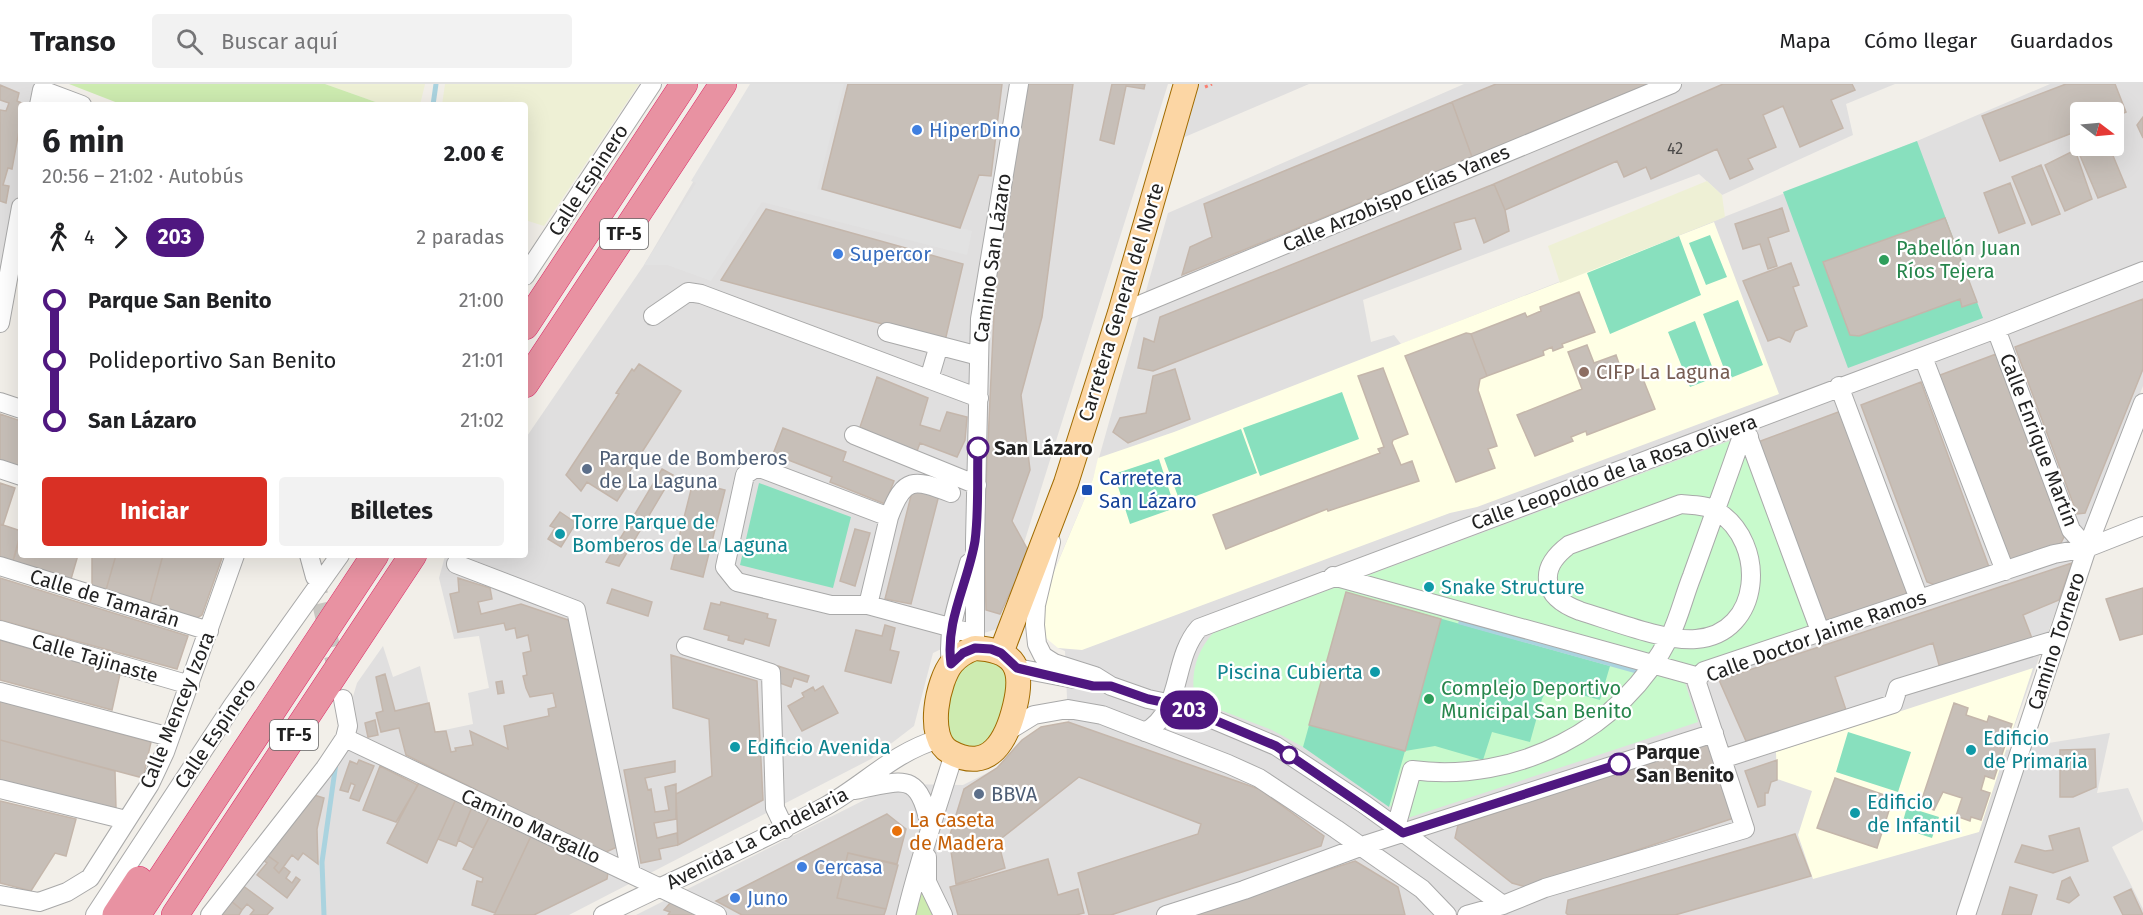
<!DOCTYPE html>
<html lang="es">
<head>
<meta charset="utf-8">
<style>
  :root { --surface:#fff; --page:#f2f2f2; --text:#202124; --muted:#757577; --line:#e0e0e0; --accent:#d93025 }
  body { margin:0; font-family:"Fira Sans",sans-serif; background:var(--page); color:var(--text); height:100vh; display:flex; flex-direction:column; font-size:22px; white-space:nowrap }
  * { box-sizing:border-box; margin:0 }
  p { font-size:20px; color:var(--muted) }
  .icon { flex:none; width:33px; height:33px; fill:none; stroke:currentColor; stroke-width:2; stroke-linecap:round; stroke-linejoin:round }
  .map { position:relative; flex:1; overflow:hidden }
  .sheet { position:absolute; left:18px; top:18px; width:510px; height:456px; display:flex; flex-direction:column; background:var(--surface); border-radius:6px; box-shadow:0 6px 24px #0002 }
  .sheet>* { flex:none }
  .badge { padding:0 12px; border-radius:20px; font-size:21px; line-height:39px }
  .needle { width:39px; rotate:106deg }
  .buttons { position:absolute; left:2070px; top:18px; display:grid; gap:12px }
  .buttons a { display:grid; place-items:center; width:54px; height:54px; border-radius:6px; background:var(--surface); box-shadow:0 6px 24px #0002; font-size:30px }
  .map>.badge { position:absolute; translate:-50% -50%; box-shadow:0 0 0 3px #fff }
  .legs { display:flex; align-items:center; gap:9px; height:66px; padding:0 24px; font-size:20px }
  .legs p { margin-inline-start:auto }
  .summary { display:flex; align-items:center; justify-content:space-between; height:102px; padding:0 24px }
  h1 { font-size:33px; font-weight:700; line-height:45px }
  .primary-button { display:flex; gap:12px; margin-top:auto; padding:12px 24px }
  .primary-button a { flex:1; height:69px; border-radius:6px; background:var(--accent); color:#fff; font-size:24px; font-weight:700; line-height:69px; text-align:center }
  .primary-button a+a { background:var(--page); color:var(--text) }
  ul { padding:0 24px; list-style:none }
  li { display:flex; align-items:center; gap:21px; height:60px; font-size:22px }
  li i { display:grid; place-items:center; width:9px; height:100%; margin:0 8px; background:currentColor }
  li i::after { content:''; width:15px; height:15px; margin:-8px; border:4px solid; border-radius:50%; background:var(--surface) }
  li p { margin-inline-start:auto }
  li:first-child i { background:linear-gradient(#0000 50%,currentColor 0) }
  li:last-child i { background:linear-gradient(currentColor 50%,#0000 0) }
  header { display:flex; align-items:center; gap:36px; box-sizing:border-box; height:84px; padding:0 30px; background:var(--surface); border-bottom:2px solid var(--line) }
  header strong { font-size:28px }
  nav { display:flex; gap:33px; margin-inline-start:auto; font-size:21px }
  .search { width:420px; height:54px; background:var(--page); display:flex; align-items:center; gap:15px; box-sizing:border-box; padding:0 21px; border-radius:6px; color:var(--muted); font-size:22px }
  .map>svg:first-child { display:block }
  .residential { fill:#e0dfdf; fill-rule:evenodd }
  .education { fill:#ffffe5 }
  .farmland { fill:#eef0d5 }
  .grass { fill:#cdebb0 }
  .park { fill:#c8facc }
  .pitch { fill:#88e0be }
  .parking { fill:#e2e2e2 }
  .water { fill:#aad3df }
  .lines { fill:none; stroke-linecap:round; stroke-linejoin:round }
  .stream { stroke:#aad3df; stroke-width:5 }
  .building { fill:#c7bfb8; stroke:#c4b6ab; stroke-width:1.5 }
  .minor-tunnel { stroke:#c8c6c1; stroke-width:18; stroke-dasharray:18 9; stroke-linecap:butt }
  .minor-casing { stroke:#a9a9a9; stroke-width:20 }
  .major-casing { stroke:#a06b00; stroke-width:26 }
  .highway-casing { stroke:#dc2a67; stroke-width:28 }
  .path { stroke:#fa8072; stroke-width:3; stroke-dasharray:3 3; stroke-linecap:butt }
  .minor { stroke:#fff; stroke-width:18 }
  .major { stroke:#fcd6a4; stroke-width:24 }
  .highway { stroke:#e892a2; stroke-width:27 }
  .line-1-casing { stroke:#fff; stroke-width:14 }
  .line-1 { stroke:#4f1780; stroke-width:9 }
  .shop-dot { fill:#3f7fe0; stroke:#fff; stroke-width:2 }
  .leisure-dot { fill:#2e9e5b; stroke:#fff; stroke-width:2 }
  .education-dot { fill:#8d6e63; stroke:#fff; stroke-width:2 }
  .stop-1-dot { fill:#fff; stroke:#4f1780; stroke-width:3 }
  .service-dot { fill:#5c6f8a; stroke:#fff; stroke-width:2 }
  .transit-dot { fill:#1a4fb4; stroke:#fff; stroke-width:2 }
  .culture-dot { fill:#0f9aa8; stroke:#fff; stroke-width:2 }
  .food-dot { fill:#e8710a; stroke:#fff; stroke-width:2 }
  .labels { text-anchor:middle; dominant-baseline:central; stroke-width:4.5; stroke-linejoin:round; paint-order:stroke }
  .number-label { font-size:16px; fill:#4b4948 }
  .shield { fill:#fff; stroke:#646464; stroke-width:1.5 }
  .shield-label { font-size:18px; font-weight:bold; fill:#222 }
  .shop-label { font-size:20px; fill:#366cbe; stroke:#fff; text-anchor:start }
  .street-label { font-size:20px; fill:#222; stroke:#fff }
  .leisure-label { font-size:20px; fill:#27864d; stroke:#fff; text-anchor:start }
  .education-label { font-size:20px; fill:#785e54; stroke:#fff; text-anchor:start }
  .stop-label { font-size:20px; font-weight:bold; fill:#222; stroke:#fff; text-anchor:start }
  .service-label { font-size:20px; fill:#4e5e75; stroke:#fff; text-anchor:start }
  .transit-label { font-size:20px; fill:#164399; stroke:#fff; text-anchor:start }
  .culture-label { font-size:20px; fill:#0d838f; stroke:#fff; text-anchor:start }
  .food-label { font-size:20px; fill:#c56008; stroke:#fff; text-anchor:start }
</style>
</head>
<body>
<header>
<strong>Transo</strong>
<div class="search"><svg class="icon" aria-label="search" viewBox="0 0 24 24"><circle cx="10" cy="10" r="6"/><path d="M15 15l6 6"/></svg>Buscar aquí</div>
<nav><a>Mapa</a><a>Cómo llegar</a><a>Guardados</a></nav>
</header>
<div class="map">
<svg width="2143" height="831" viewBox="0 0 2143 831">
  <rect width="100%" height="100%" fill="#f2efe9"/>
  <path class="residential" d="M0,0H45L42,21H21V132L0,245Z
    M751,0H1168L997,545L958,557L933,569L914,642L871,675L569,831H210L338,663L357,599L383,562L393,593L420,582L435,648L473,640L468,609L489,604L479,552L454,555L439,494L445,472L525,471V355L644,181Z
    M1193,0H1309L1180,55Z
    M1464,0H1895L1846,20L1853,51L1722,111L1699,90L1363,216L1371,258L1394,251L1401,260L1917,57L2050,0H2143V302L2085,445L2006,666L2110,649L2097,709L2128,704L2143,739V746L2112,763L2143,825V831H636L896,700L963,701L997,684L1022,656L1041,643L1068,638L1065,567L1058,564L1046,506L1093,395L1168,129ZM2080,28H2114V62H2080Z"/>
  <path class="education" d="M1714,138L1779,310L1477,423L1450,429L1082,566L1058,564L1040,549V521L1093,395L1098,374L1174,348Z
    M2033,584L1979,748L1813,795L1798,751L1812,707L1777,695L1776,668Z"/>
  <path class="farmland" d="M325,0H425L420,21H384Z
    M445,0H639L544,142L525,136V21H442Z
    M1707,97L1722,111L1725,133L1560,199L1548,162Z"/>
  <path class="grass" d="M69,0H325L384,21H123Z
    M979,575C1013,580 1010,600 1003,627C994,657 981,674 951,654L946,627L956,590L960,583Z
    M919,799L935,831H912Z"/>
  <path class="park" d="M1740,353L1810,542L1687,585L1683,593L1698,638L1408,734L1303,663L1272,646L1202,619L1194,609C1191,586 1198,566 1213,549Z"/>
  <path class="pitch" d="M1917,57L1983,234L1848,284L1783,108Z
    M1710,151L1727,193L1706,201L1689,159Z
    M1679,152L1701,211L1610,250L1587,189Z
    M1738,216L1763,281L1728,295L1703,230Z
    M1695,237L1716,293L1690,303L1668,248Z
    M1342,308L1359,355L1260,392L1243,344Z
    M1241,345L1257,389L1180,418L1164,374Z
    M1159,375L1175,424L1130,440L1114,390Z
    M759,399L851,433L833,504L740,481Z
    M1346,508L1610,582L1600,616L1549,602L1542,615L1530,658L1492,648L1483,676L1435,662L1405,667L1389,723L1303,663Z
    M1848,648L1911,668L1898,708L1836,688Z
    M1907,723L1939,733L1932,754L1901,744Z"/>
  <path class="parking" d="M750,0H844L817,105L972,147L967,171L762,118L711,197L667,181H644L696,99L691,97Z"/>
  <path class="water" d="M1460,532L1641,583L1638,590L1458,540Z"/>
  <g class="lines">
    <path class="stream" d="M433,21L436,0
      M324,831L322,778L336,679"/>
  </g>
  <path class="building" d="M848,0H1002L991,92L979,91L960,144L822,105Z
    M1027,0H1073L1042,233L1021,311L1030,386L1012,437L1029,468L1000,530L986,526L984,443L996,188Z
    M1112,0H1145L1144,5L1126,2L1114,60L1100,56Z
    M1496,0H1648L1472,73L1452,18Z
    M1723,0H1852L1855,6L1831,16L1843,44L1800,63L1783,22L1763,31L1776,63L1748,75L1753,85L1730,95L1717,65L1651,95L1646,83L1624,93L1617,77L1505,126L1494,100Z
    M2066,0H2115L2126,28L2114,33V28H2080V46L2000,77L1982,32Z
    M0,1L19,9L17,17L24,20L21,21V36L12,85L8,84L3,101L9,102L6,119L0,117V26L6,27L9,19L0,16Z
    M1452,18L1472,73L1182,191L1190,163L1212,153L1204,120Z
    M2143,33V54L2137,41Z
    M2090,62H2109L2126,103L2098,114L2078,67Z
    M2075,66L2092,115L2065,127L2045,81Z
    M2041,81L2060,130L2032,141L2012,93Z
    M2010,99L2025,139L1999,149L1984,109Z
    M1494,100L1505,126L1509,147L1484,159L1475,134L1454,139L1461,165L1153,287L1138,284L1144,254L1154,258L1160,233Z
    M1782,124L1789,147L1768,154L1777,182L1768,185L1760,160L1743,165L1735,140Z
    M766,125L963,180L945,257L721,196Z
    M1945,134L1977,218L1962,223L1960,215L1859,252L1850,251L1823,178Z
    M1791,179L1799,201L1793,203L1807,242L1795,247L1790,258L1779,253L1768,257L1743,197Z
    M1579,208L1595,248L1562,260L1563,263L1553,267L1552,263L1543,267L1544,271L1487,292L1471,250L1525,229L1527,233L1541,227L1540,223Z
    M2143,215V285L2085,429L2077,430L2015,263Z
    M1466,249L1471,250L1487,292L1480,295L1478,306L1497,362L1488,365L1495,384L1456,398L1405,272Z
    M1587,261L1594,279L1616,271L1623,291L1639,285L1655,325L1587,351L1586,347L1571,353L1573,357L1535,372L1517,331L1582,305L1568,268Z
    M1996,270L2064,453L2061,459L2004,478L1935,293Z
    M639,280L681,307L628,390L633,392L617,417L587,398L581,407L566,391L619,310L616,309L632,285L634,287Z
    M1383,284L1408,350L1393,356L1392,359L1401,381L1412,377L1419,397L1328,427L1327,425L1226,465L1213,431L1380,369L1378,365L1384,363L1358,292Z
    M1175,285L1190,335L1128,359L1113,348L1120,334L1146,329L1153,292Z
    M877,293L928,314L920,341L940,347L947,328L967,333L965,356L957,373L920,359L916,370L860,343Z
    M1921,298L1989,483L1935,501L1927,498L1861,321Z
    M1841,327L1907,505L1905,512L1825,538L1758,358Z
    M0,330L21,337V385L0,378Z
    M783,344L846,368L843,377L894,397L885,420L830,398L832,393L773,370Z
    M662,385L673,391L619,482L606,478Z
    M693,398L725,406L703,493L671,485Z
    M0,399L15,404L3,441L0,440Z
    M913,404L939,411L911,520L885,515Z
    M560,428L576,439L561,463L548,455L555,444L550,442Z
    M0,440L21,447L13,477L0,473Z
    M855,445L870,449L855,502L840,497Z
    M21,452V471H78L71,495L13,477Z
    M92,471H116L106,506L92,502Z
    M116,471H163L150,519L106,506Z
    M163,471H220L222,474L202,531L197,534L150,519Z
    M2072,479L2059,516L2023,531L2033,557L1941,588L1933,559L1835,593L1846,626L1746,657L1719,596Z
    M0,494L188,552L177,585L0,536Z
    M458,494L490,504L492,515L478,518L481,530L521,520L568,536L572,542L617,763L604,769L406,671L399,644L381,648L376,629L383,627L376,593L385,590L395,627L429,619L435,648L446,647L451,668L456,667L455,664L473,661L470,647L508,665L504,642L549,632L548,625L556,623L553,609L530,613L526,604L523,592L527,591L523,569L531,567L528,551L517,554L515,544L506,546L504,539L458,548L450,510L459,508Z
    M2143,504V550L2120,556L2106,515Z
    M612,505L652,518L648,532L607,519Z
    M1346,508L1441,535L1405,667L1309,641Z
    M721,518L768,530L767,534L776,536L769,562L745,555L743,560L728,556L729,552L704,545L711,519L720,521Z
    M885,541L895,544L890,566L899,568L891,599L845,587L856,546L882,552Z
    M0,556L120,590L112,626L0,596Z
    M671,571L757,597L763,716L678,761L676,710L712,692L709,635L673,624Z
    M778,582L809,592L807,598L794,594L791,603L777,598Z
    M502,597L504,609L498,610L496,598Z
    M823,602L838,629L802,647L788,622L804,613L802,609L813,603L815,607Z
    M0,617L151,658L143,694L0,656Z
    M1954,619L1968,624L1966,631L1987,638L1989,632L2012,640L1994,695L1985,692L1981,706L1990,709L1981,736L1971,733L1970,737L1956,732L1962,714L1943,708L1934,726L1920,721Z
    M375,636L378,651L368,653L365,639Z
    M1068,638L1259,705L1324,752L1321,762L1111,831H1089L1078,789L1198,750L1201,740L1079,693L998,757L1005,784L956,800L949,754L964,705L997,684L1022,656L1041,643Z
    M0,656L115,687L116,725L0,696Z
    M1706,661L1715,664L1737,733L1526,803L1512,799L1455,754L1458,741Z
    M2095,665L2096,703L2073,713H2060V666Z
    M359,676L374,682L359,717L350,714L355,701L351,699L348,708L340,706L350,677L357,680Z
    M1777,676V696L1771,698L1768,709H1765V721L1758,723L1745,687Z
    M675,677V688L645,694L648,706L651,705L655,728L669,726L665,703L676,700V735L654,739L657,754L677,749L678,761L659,765L661,775L641,779L624,686Z
    M380,682L418,701L396,738L363,726Z
    M1835,694L1893,714L1877,764L1817,744Z
    M419,698L456,715L427,779L387,759Z
    M314,711L324,714L317,745L318,780L303,769L298,776L292,771L279,789L274,784L278,779L267,771Z
    M456,715L472,723L456,762L438,755Z
    M0,717L76,735L66,772L55,769L31,807L0,799Z
    M472,723L490,732L473,764L458,756Z
    M887,730L906,745L897,780L848,769L837,814L886,825L884,831H742L716,817Z
    M490,732L531,752L495,829L472,821L477,797L482,798L483,794L463,785Z
    M2079,744L2088,777L2053,789L2015,778L2022,761L2045,767L2053,766L2049,752Z
    M1795,750L1811,792L1675,831H1568L1566,829L1568,816Z
    M531,752L608,788L607,795L534,831H494Z
    M848,769L898,781L886,825L837,814Z
    M267,771L278,779L274,784L279,789L284,783L290,788L286,794L292,799L296,793L300,796L287,814L257,791L267,779L263,776Z
    M1048,775L1058,811L1078,805L1084,829L1076,831H958L950,803Z
    M1355,777L1398,803L1405,831H1189Z
    M2070,793L2079,811L2069,819L2057,815L2062,797Z
    M242,801L273,824L267,831H250L254,826L247,820L242,826L231,817Z
    M2010,803L2037,811L2031,831H2002Z
    M2131,805L2143,831H2123L2114,813Z
    M231,817L242,826L239,831H220Z
    M671,818L699,831H668L670,828L664,826Z"/>
  <g class="lines">
    <path class="minor-tunnel" d="M315,493L338,593"/>
    <g class="minor-casing">
      <path id="minor" d="M39,21L42,6L82,21
        M525,192L652,0
        M1120,229L1672,0
        M653,232L688,208L701,210L979,314
        M0,239L21,123
        M1996,245L2071,446L2087,464
        M887,248L979,272
        M1923,273L2005,487
        M929,295L937,268L934,261
        M1839,302L1919,515
        M0,318L21,325
        M1745,344L1820,547
        M854,351L977,401
        M0,385L21,392
        M1681,420C1693,421 1707,421 1717,427C1768,459 1762,550 1696,555C1666,558 1610,536 1580,527C1542,513 1537,485 1569,461Z
        M889,433C904,392 914,395 951,409
        M1051,458L1036,521L1035,541L1037,560L1043,572L1054,579L1095,592L1111,602L1148,615L1181,622L1276,662L1364,720L1503,821
        M309,471L315,493
        M456,480L576,526L631,789
        M0,482L209,547
        M1333,492L1699,593
        M868,521L889,433L757,383L745,391L725,483L737,498L831,521H868L975,550
        M0,546L190,601
        M686,562L771,589L775,724L785,745
        M975,562V457L980,235L1019,0
        M951,580C946,546 960,512 969,479
        M1017,584L1074,595
        M0,608L170,653
        M1008,647L1034,631L1068,625L1102,631L1228,680L1259,694L1336,745L1422,805L1447,831
        M1145,648C1184,626 1171,576 1199,544L1996,245L2143,187
        M345,654L717,831
        M1722,675L1893,620L1898,604L2055,556
        M0,705L126,736
        M855,706C903,697 919,685 930,744
        M1396,743L1412,686C1515,700 1623,646 1670,552C1679,534 1684,512 1692,492C1708,447 1725,401 1741,355L1749,353
        M927,773V798L943,831
        M0,811L39,818L67,808L90,794L150,700L165,668L235,471
        M95,831L233,621L340,471
        M210,831L325,684L345,654L348,642L343,615
        M603,831C677,794 753,762 826,722C865,700 894,668 939,655
        M906,831C919,776 937,724 954,670
        M1166,831L1244,806L1368,760L1714,649
        M1467,831L1503,821L1545,804L1745,745L1697,599L1699,593L1704,587L2054,470L2087,464L2143,442
        M1966,831L2087,464L2143,319"/>
    </g>
    <g class="major-casing">
      <path id="major" d="M975,564C1016,566 1024,585 1015,622C1007,655 990,690 950,668C925,654 938,596 952,579C959,571 966,567 975,564Z
        M1001,569L1066,399L1120,229L1186,0"/>
    </g>
    <g class="highway-casing">
      <path id="highway" d="M525,242L684,0
        M525,300L723,0
        M116,831L139,796
        M137,831L375,471
        M175,831L413,471"/>
    </g>
    <path class="path" d="M1205,3L1212,0"/>
    <use href="#minor" class="minor"/>
    <use href="#major" class="major"/>
    <use href="#highway" class="highway"/>
  </g>
  <g class="lines">
    <g class="line-1-casing">
      <path id="line-1" d="M978,364C977,395 979,427 975,457C968,499 945,537 951,580L963,569L975,564L991,565L1001,569L1017,584L1093,602H1111L1148,615L1181,622L1276,662L1403,749L1619,680"/>
    </g>
    <use href="#line-1" class="line-1"/>
  </g>
  <g class="shop-dot">
    <circle cx="917" cy="46" r="6"/>
    <circle cx="838" cy="170" r="6"/>
    <circle cx="802" cy="783" r="6"/>
    <circle cx="735" cy="814" r="6"/>
  </g>
  <g class="leisure-dot">
    <circle cx="1884" cy="176" r="6"/>
    <circle cx="1429" cy="615" r="6"/>
  </g>
  <circle class="education-dot" cx="1584" cy="288" r="6"/>
  <g class="stop-1-dot">
    <circle cx="978" cy="364" r="10"/>
    <circle cx="1289" cy="671" r="8"/>
    <circle cx="1619" cy="680" r="10"/>
  </g>
  <g class="service-dot">
    <circle cx="587" cy="385" r="6"/>
    <circle cx="979" cy="710" r="6"/>
  </g>
  <rect class="transit-dot" x="1081" y="400" width="12" height="12" rx="3"/>
  <g class="culture-dot">
    <circle cx="560" cy="450" r="6"/>
    <circle cx="1429" cy="503" r="6"/>
    <circle cx="1375" cy="588" r="6"/>
    <circle cx="735" cy="663" r="6"/>
    <circle cx="1971" cy="666" r="6"/>
    <circle cx="1855" cy="729" r="6"/>
  </g>
  <circle class="food-dot" cx="897" cy="747" r="6"/>
  <g class="labels">
    <g class="number-label">
      <text x="1675" y="64">42</text>
    </g>
    <g class="shield">
      <rect x="600" y="135" width="48" height="30" rx="4.5"/>
      <rect x="270" y="636" width="48" height="30" rx="4.5"/>
    </g>
    <g class="shield-label">
      <text x="624" y="150">TF-5</text>
      <text x="294" y="651">TF-5</text>
    </g>
    <g class="shop-label">
      <text x="929" y="46">HiperDino</text>
      <text x="850" y="170">Supercor</text>
      <text x="814" y="783">Cercasa</text>
      <text x="747" y="814">Juno</text>
    </g>
    <g class="street-label">
      <text transform="translate(588 96) rotate(-57)">Calle Espinero</text>
      <text transform="translate(1396 114) rotate(-23)">Calle Arzobispo Elías Yanes</text>
      <text transform="translate(992 174) rotate(-82)">Camino San Lázaro</text>
      <text transform="translate(1121 218) rotate(-73)">Carretera General del Norte</text>
      <text transform="translate(2039 356) rotate(69)">Calle Enrique Martín</text>
      <text transform="translate(1614 388) rotate(-20)">Calle Leopoldo de la Rosa Olivera</text>
      <text transform="translate(105 514) rotate(17)">Calle de Tamarán</text>
      <text transform="translate(1816 552) rotate(-20)">Calle Doctor Jaime Ramos</text>
      <text transform="translate(2056 557) rotate(-72)">Camino Tornero</text>
      <text transform="translate(95 574) rotate(16)">Calle Tajinaste</text>
      <text transform="translate(177 626) rotate(-68)">Calle Mencey Izora</text>
      <text transform="translate(215 649) rotate(-56)">Calle Espinero</text>
      <text transform="translate(531 742) rotate(25)">Camino Margallo</text>
      <text transform="translate(757 754) rotate(-27)">Avenida La Candelaria</text>
    </g>
    <g class="leisure-label">
      <text x="1896" y="164">Pabellón Juan<tspan x="1896" dy="23">Ríos Tejera</tspan></text>
      <text x="1441" y="604">Complejo Deportivo<tspan x="1441" dy="23">Municipal San Benito</tspan></text>
    </g>
    <g class="education-label">
      <text x="1596" y="288">CIFP La Laguna</text>
    </g>
    <g class="stop-label">
      <text x="994" y="364">San Lázaro</text>
      <text x="1636" y="668">Parque<tspan x="1636" dy="23">San Benito</tspan></text>
    </g>
    <g class="service-label">
      <text x="599" y="374">Parque de Bomberos<tspan x="599" dy="23">de La Laguna</tspan></text>
      <text x="991" y="710">BBVA</text>
    </g>
    <g class="transit-label">
      <text x="1099" y="394">Carretera<tspan x="1099" dy="23">San Lázaro</tspan></text>
    </g>
    <g class="culture-label">
      <text x="572" y="438">Torre Parque de<tspan x="572" dy="23">Bomberos de La Laguna</tspan></text>
      <text x="1441" y="503">Snake Structure</text>
      <text x="1363" y="588" text-anchor="end">Piscina Cubierta</text>
      <text x="1983" y="654">Edificio<tspan x="1983" dy="23">de Primaria</tspan></text>
      <text x="747" y="663">Edificio Avenida</text>
      <text x="1867" y="718">Edificio<tspan x="1867" dy="23">de Infantil</tspan></text>
    </g>
    <g class="food-label">
      <text x="909" y="736">La Caseta<tspan x="909" dy="23">de Madera</tspan></text>
    </g>
  </g>
</svg>
<div class="buttons">
<a><svg class="needle" viewBox="-14 -14 28 28"><path d="M0-13l5 13h-10z" fill="#e53935"/><path d="M0 13l5-13h-10z" fill="#757577"/></svg></a>
</div>
<b class="badge" style="left:1189px;top:626px;background:#4f1780;color:#fff">203</b>
<section class="sheet">
<div class="summary"><div><h1>6 min</h1><p>20:56 – 21:02 · Autobús</p></div><b>2.00 €</b></div>
<div class="legs"><svg class="icon" aria-label="walk" viewBox="0 0 24 24"><circle cx="13" cy="4" r="2"/><path d="M13 8l-2 6 4 7M11 14l-3 7M7 12l3-4h3l4 4"/></svg>4<svg class="icon" aria-label="forward" viewBox="0 0 24 24"><path d="M9 5l7 7-7 7"/></svg><b class="badge" style="background:#4f1780;color:#fff">203</b><p>2 paradas</p></div>
<ul>
<li><i style="color:#4f1780"></i><b>Parque San Benito</b><p>21:00</p></li>
<li><i style="color:#4f1780"></i><span>Polideportivo San Benito</span><p>21:01</p></li>
<li><i style="color:#4f1780"></i><b>San Lázaro</b><p>21:02</p></li>
</ul>
<div class="primary-button"><a>Iniciar</a><a>Billetes</a></div>
</section>
</div>
</body>
</html>
